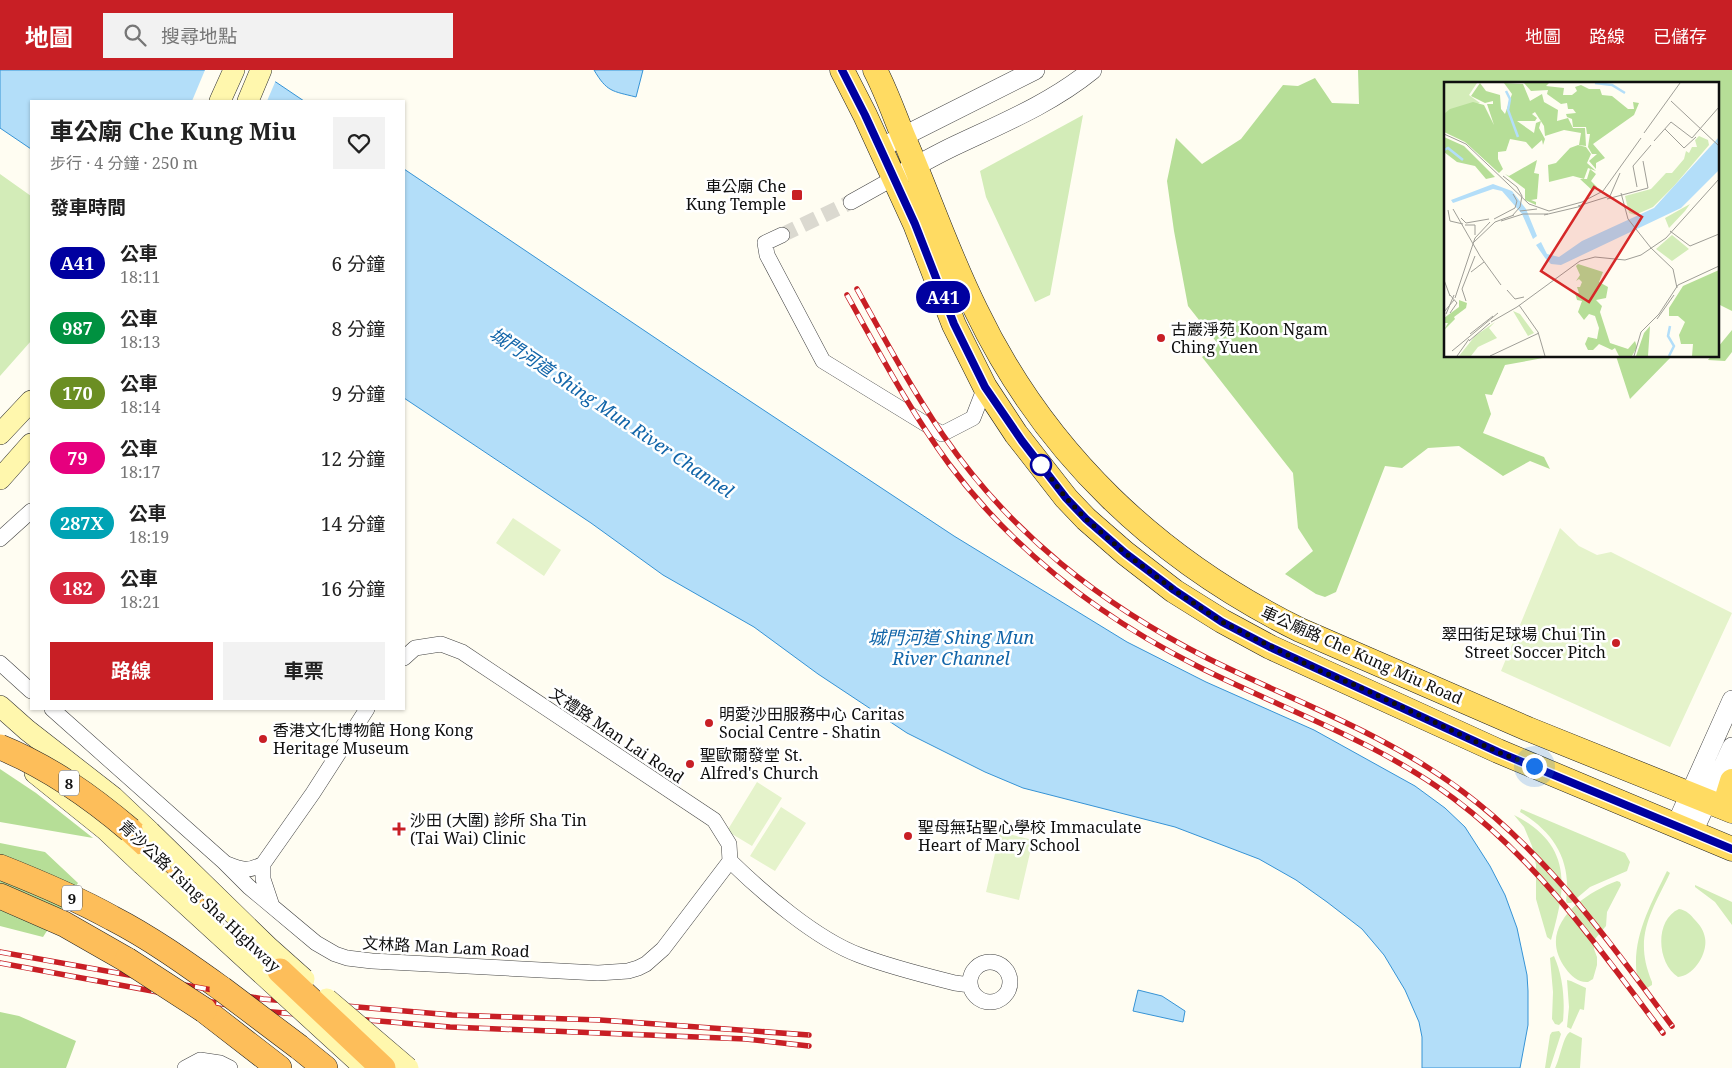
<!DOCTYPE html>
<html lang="zh-TW">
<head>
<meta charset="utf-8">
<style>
  :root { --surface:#fff; --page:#f2f2f2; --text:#222; --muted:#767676; --accent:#c81f25 }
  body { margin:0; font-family:"Noto Serif","Noto Sans TC",serif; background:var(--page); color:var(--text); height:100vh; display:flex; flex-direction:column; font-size:19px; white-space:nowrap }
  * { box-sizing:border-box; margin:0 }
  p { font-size:16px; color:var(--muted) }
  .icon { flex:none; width:28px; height:28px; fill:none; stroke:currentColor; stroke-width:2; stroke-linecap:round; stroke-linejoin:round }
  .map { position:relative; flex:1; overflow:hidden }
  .details { position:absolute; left:30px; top:30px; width:375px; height:610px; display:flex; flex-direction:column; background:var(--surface); border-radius:0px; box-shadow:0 1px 4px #0004 }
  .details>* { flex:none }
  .badge { padding:0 10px; border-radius:16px; font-size:18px; line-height:32px }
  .you { position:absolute; width:25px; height:25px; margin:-12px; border:4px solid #fff; border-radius:50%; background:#1a73e8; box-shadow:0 0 0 8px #1a73e833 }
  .map>.badge { position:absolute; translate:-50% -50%; box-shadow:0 0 0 2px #fff }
  h2 { padding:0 20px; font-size:19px; line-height:45px }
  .round { display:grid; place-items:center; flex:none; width:52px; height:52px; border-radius:0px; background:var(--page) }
  .summary { display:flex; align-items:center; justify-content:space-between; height:85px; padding:0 20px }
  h1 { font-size:24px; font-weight:700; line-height:38px }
  .action { display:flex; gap:10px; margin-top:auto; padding:10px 20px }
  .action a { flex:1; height:58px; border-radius:0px; background:var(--accent); color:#fff; font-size:20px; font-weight:700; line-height:58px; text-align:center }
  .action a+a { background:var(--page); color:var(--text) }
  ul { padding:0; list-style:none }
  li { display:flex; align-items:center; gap:15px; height:65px; padding:0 20px }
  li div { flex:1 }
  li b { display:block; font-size:19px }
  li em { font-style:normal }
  li .badge { min-width:55px; font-weight:700; text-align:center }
  header { display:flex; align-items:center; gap:30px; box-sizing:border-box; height:70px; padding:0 25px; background:var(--accent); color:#fff }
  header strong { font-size:24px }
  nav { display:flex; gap:28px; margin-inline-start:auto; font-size:18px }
  .search { width:350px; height:45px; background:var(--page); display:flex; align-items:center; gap:12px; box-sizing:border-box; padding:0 18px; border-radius:0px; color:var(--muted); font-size:19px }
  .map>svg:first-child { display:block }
  .green { fill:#d3ecb8 }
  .forest { fill:#b6de97 }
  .pitch { fill:#e5f3cb }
  .water { fill:#b3def9; stroke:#3693d5 }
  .pier { fill:#fffdf2 }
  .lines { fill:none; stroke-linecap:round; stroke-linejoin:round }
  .minor-tunnel { stroke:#dbd9d0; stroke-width:15; stroke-dasharray:15 8; stroke-linecap:butt }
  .minor-casing { stroke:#424242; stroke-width:16 }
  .tertiary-casing { stroke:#424242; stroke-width:20 }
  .secondary-casing { stroke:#313131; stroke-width:22 }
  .primary-casing { stroke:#202020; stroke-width:25 }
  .trunk-casing { stroke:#202020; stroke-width:26 }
  .minor { stroke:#fff; stroke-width:15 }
  .tertiary { stroke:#fff; stroke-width:19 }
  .secondary { stroke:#fff7ad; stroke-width:21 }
  .primary { stroke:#ffdb62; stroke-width:24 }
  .trunk { stroke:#fdbe5a; stroke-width:25 }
  .rail-casing { stroke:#c81f25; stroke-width:5.5 }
  .rail { stroke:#fff; stroke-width:4; stroke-dasharray:11; stroke-linecap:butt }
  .secondary-bridge-casing { stroke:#313131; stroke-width:22; stroke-linecap:butt }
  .trunk-bridge-casing { stroke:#202020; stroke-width:26; stroke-linecap:butt }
  .secondary-bridge { stroke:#fff7ad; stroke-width:21 }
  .trunk-bridge { stroke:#fdbe5a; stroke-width:25 }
  .line-casing { stroke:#fff; stroke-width:11 }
  .line { stroke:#0000a0; stroke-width:8 }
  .walk { stroke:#0f0f0f; stroke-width:5; stroke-dasharray:0 9 }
  .poi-dot { fill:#c81f25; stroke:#fff; stroke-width:2 }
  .stop-dot { fill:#fff; stroke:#0000a0; stroke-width:2.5 }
  .labels { text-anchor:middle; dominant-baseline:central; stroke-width:5; stroke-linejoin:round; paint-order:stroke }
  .shield { fill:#fff; stroke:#575757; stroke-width:1 }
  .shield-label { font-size:15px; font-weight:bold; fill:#0f0f0f }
  .poi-label { font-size:16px; fill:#0f0f0f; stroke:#fff; text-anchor:start }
  .street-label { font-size:16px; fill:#0f0f0f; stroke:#fff }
  .water-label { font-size:18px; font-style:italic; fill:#1165a9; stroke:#fff }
  .inset-river { fill:none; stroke:#b3def9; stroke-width:2.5 }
  .inset-road { fill:none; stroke:#9f9e97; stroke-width:1 }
  .view { fill:#d62828; fill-opacity:0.15; stroke:#d62828; stroke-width:2.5 }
  .inset-edge { fill:none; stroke:#0f0f0f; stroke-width:2.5 }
</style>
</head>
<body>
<header>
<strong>地圖</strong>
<div class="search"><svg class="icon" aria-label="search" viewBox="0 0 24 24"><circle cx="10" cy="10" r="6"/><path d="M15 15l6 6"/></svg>搜尋地點</div>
<nav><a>地圖</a><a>路線</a><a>已儲存</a></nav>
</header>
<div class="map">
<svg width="1732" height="998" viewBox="0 0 1732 998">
  <rect width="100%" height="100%" fill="#fffdf2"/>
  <path class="green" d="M1083,45L1050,225L1035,232L986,127L980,101Z
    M0,104L31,126V271L0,306Z
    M1521,739L1625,783L1630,792L1627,801L1590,817L1571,833H1567L1566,831C1572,791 1554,762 1520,742Z
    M1514,745C1559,768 1569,799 1557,847C1555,855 1553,863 1551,870L1547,867L1536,829V795L1532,776L1524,757Z
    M1667,801L1670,803C1651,843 1633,867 1652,912V915L1645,919L1639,916C1628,874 1649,838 1667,801Z
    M1617,811L1620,812L1621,815L1607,842L1606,856L1595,869L1594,879L1597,887V895L1593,909L1588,912C1579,913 1571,906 1566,899C1535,858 1582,824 1617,811Z
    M1695,815L1732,832V855L1715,832L1695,817Z
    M1679,839C1686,840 1691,845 1695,850C1700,855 1704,861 1705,868C1708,883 1694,906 1678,907C1657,894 1654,850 1679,839Z
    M1554,886C1563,906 1565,930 1563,951L1559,955L1555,954L1552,949L1553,922L1550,888Z
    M1567,910L1571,911L1586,918L1584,940L1580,939L1571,959L1567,957L1569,937Z
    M1559,961L1561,964L1550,998H1545L1550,965L1552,962Z
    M1570,962L1582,968L1580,998H1555C1560,989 1563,966 1570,962Z"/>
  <path class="forest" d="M1358,0H1732V241L1718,234V14H1446V286H1554L1505,295L1492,325L1485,324L1491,344L1483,363L1544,387L1550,399L1530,391L1503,406L1459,376L1428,378L1402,398L1385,396L1336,522L1325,527L1316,524L1285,504L1313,481L1298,458L1293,403L1202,287L1218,274L1188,236L1174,161L1167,111L1176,68L1202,94L1241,69L1283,15L1298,16L1315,8L1332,33L1359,34Z
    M1732,260V282L1725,291L1708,290L1711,286H1718V277Z
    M1616,286H1672L1630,329Z
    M0,699L36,723L93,768L0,752Z
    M0,773L45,782L78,813L43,867L0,856Z
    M0,942L19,946L76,971L66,998H0Z"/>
  <path class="pitch" d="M513,448L561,480L544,506L496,473Z
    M1560,458L1579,476L1597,485L1611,482L1732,543L1670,677L1501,601Z
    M757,712L782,728L752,776L727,761Z
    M781,737L806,753L775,801L750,786Z
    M1000,762L1033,770L1019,830L986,822Z"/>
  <path class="water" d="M0,0H258L304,31H31V79L0,58Z
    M594,0H643L636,27C612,21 607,22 594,0Z
    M404,99L700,298L954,466L1127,572L1206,612L1314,660L1415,716L1445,738L1465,757L1490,796L1505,825L1517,858L1527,905L1528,921V955L1520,998H1422V967L1419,952L1405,920L1384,885L1362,859L1327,832L1296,810L1259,789L1175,757L1023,718L985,702L907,663L818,604L754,557L663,505L591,453L404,328Z
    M1138,920L1162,926L1185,941L1183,952L1133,941Z"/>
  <path class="pier" d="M205,0H262L276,10L267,31H192Z"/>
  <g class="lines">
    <path class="minor-tunnel" d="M782,165L851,132"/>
    <g class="minor-casing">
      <path id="minor" d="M851,132L894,108
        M782,165L765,173L767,185L823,291L942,364L973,348L985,317
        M0,469L31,441
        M404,588L415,578L441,574L462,582L714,750L729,774L730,791C763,823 816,869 859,885C890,897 923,905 955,913L970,915
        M0,593L31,621
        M52,639L224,792L249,817L316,873L335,884L347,888L372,891L598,903L628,901L638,898L646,894L663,879L730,791
        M227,794C242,800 248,802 263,794L313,723L367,639
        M263,794V809L272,836
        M970 912a20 20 0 1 1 40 0a20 20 0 1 1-40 0Z
        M185,998L200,990L220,993L230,998"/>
    </g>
    <g class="tertiary-casing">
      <path id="tertiary" d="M880,78L1035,0
        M894,108C912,98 930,88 948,79C998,55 1049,35 1092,0
        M1676,755L1732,630
        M1693,762L1732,677"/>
    </g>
    <g class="secondary-casing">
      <path id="secondary" d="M220,31L234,0
        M248,31L261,0
        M0,364L31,331
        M0,409L31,374
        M0,636L27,660L113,727L150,762
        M35,703L106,760L142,794"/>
    </g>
    <g class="primary-casing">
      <path id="primary" d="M842,0L865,45L915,154L954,255L985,317L1016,364L1066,428L1086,449L1125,483L1174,521L1222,551L1270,577L1498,681L1732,779
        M875,0C886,21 894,44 903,66C928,124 948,184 976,240C1045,384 1158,490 1300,560L1528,659L1732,741
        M1724,737L1732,711"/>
    </g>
    <g class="trunk-casing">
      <path id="trunk" d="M130,760L201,825
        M0,797C38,812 76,828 112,848C151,868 187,894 222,919
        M0,826L64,854L127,890
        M204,940L279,998
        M299,977L325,998"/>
    </g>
    <use href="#minor" class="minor"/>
    <use href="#tertiary" class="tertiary"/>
    <use href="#secondary" class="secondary"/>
    <use href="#primary" class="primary"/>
    <use href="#trunk" class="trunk"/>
    <g class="rail-casing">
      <path id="rail" d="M857,219C884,268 911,318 943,365C1011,464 1101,534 1207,588C1293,631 1385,663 1462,721C1548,785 1609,871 1672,956
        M847,225C879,282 910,341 949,394C1014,481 1100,547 1197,596C1282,639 1375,670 1453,728C1539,792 1599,878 1663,963
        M0,882L263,929L452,945L600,950L809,965
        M0,893L261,941L450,957L746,969L809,976"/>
    </g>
    <use href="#rail" class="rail"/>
    <g class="secondary-bridge-casing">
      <path id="secondary-bridge" d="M150,762L267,876L304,909
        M142,794L365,998
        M327,929L408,998"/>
    </g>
    <g class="trunk-bridge-casing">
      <path id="trunk-bridge" d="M0,677C49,697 90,726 130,760
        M127,890L204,940
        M280,901L383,998
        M222,919L299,977"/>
    </g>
    <use href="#secondary-bridge" class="secondary-bridge"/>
    <use href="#trunk-bridge" class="trunk-bridge"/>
  </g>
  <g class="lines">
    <g class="line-casing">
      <path id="line" d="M842,0L865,45L915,154L954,254L985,317L1022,371L1066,428L1086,449L1125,483L1174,520L1222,552L1270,577L1498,682L1732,779"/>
    </g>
    <use href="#line" class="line"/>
    <path class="walk" d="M1041,395L1066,428L1086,449L1125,483L1174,520L1222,552L1316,599L1357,616L1498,682L1534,696"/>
  </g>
  <g class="poi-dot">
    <rect x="791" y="119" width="12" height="12" rx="2.5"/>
    <circle cx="1161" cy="268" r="5"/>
    <circle cx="1616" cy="573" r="5"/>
    <circle cx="709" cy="653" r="5"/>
    <circle cx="263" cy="669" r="5"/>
    <circle cx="690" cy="694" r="5"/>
    <path d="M396.5 751.5h5v5h5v5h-5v5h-5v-5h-5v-5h5z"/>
    <circle cx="908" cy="766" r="5"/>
  </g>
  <circle class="stop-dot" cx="1041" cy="395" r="10"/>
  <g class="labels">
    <g class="shield">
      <rect x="59" y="700.5" width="20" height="25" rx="4"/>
      <rect x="62" y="815.5" width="20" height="25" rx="4"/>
    </g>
    <g class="shield-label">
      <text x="69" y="713">8</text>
      <text x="72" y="828">9</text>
    </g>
    <g class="poi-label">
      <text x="786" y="116" text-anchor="end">車公廟 Che<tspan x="786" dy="18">Kung Temple</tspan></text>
      <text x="1171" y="259">古巖淨苑 Koon Ngam<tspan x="1171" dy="18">Ching Yuen</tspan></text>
      <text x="1606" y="564" text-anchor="end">翠田街足球場 Chui Tin<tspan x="1606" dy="18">Street Soccer Pitch</tspan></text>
      <text x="719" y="644">明愛沙田服務中心 Caritas<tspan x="719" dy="18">Social Centre - Shatin</tspan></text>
      <text x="273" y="660">香港文化博物館 Hong Kong<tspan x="273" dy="18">Heritage Museum</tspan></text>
      <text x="700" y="685">聖歐爾發堂 St.<tspan x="700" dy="18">Alfred's Church</tspan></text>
      <text x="410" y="750">沙田 (大圍) 診所 Sha Tin<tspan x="410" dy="18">(Tai Wai) Clinic</tspan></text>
      <text x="918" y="757">聖母無玷聖心學校 Immaculate<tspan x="918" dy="18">Heart of Mary School</tspan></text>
    </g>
    <g class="street-label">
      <text transform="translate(1362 585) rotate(24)">車公廟路 Che Kung Miu Road</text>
      <text transform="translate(617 665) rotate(34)">文禮路 Man Lai Road</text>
      <text transform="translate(200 826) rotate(43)">青沙公路 Tsing Sha Highway</text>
      <text transform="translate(446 877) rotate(3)">文林路 Man Lam Road</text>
    </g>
    <g class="water-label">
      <text transform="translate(612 342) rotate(34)">城門河道 Shing Mun River Channel</text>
      <text x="951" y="567">城門河道 Shing Mun<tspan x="951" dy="21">River Channel</tspan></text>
    </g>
  </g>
  <g transform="translate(1444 12)">
    <rect width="275" height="275" fill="#fffdf2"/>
    <path d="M0,1H33L25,13L36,21L0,32ZM255,54L264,58L265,63L230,104L209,125L191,133L185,131L181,114L207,107L222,91H228L240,77L242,69L245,71L248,65H253L251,58ZM246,122L241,129L225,146L221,136ZM228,153L245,167L228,179L212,167ZM69,229L76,232L90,251L84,254ZM51,240L45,246L53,256L34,265L27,274H15L31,254Z" fill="#d3ecb8"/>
    <path d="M36,1L42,9L56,13L57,27L61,32L68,12L60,1L79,2L86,19L98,12L100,20L114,28L113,39L124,36L129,46H141L142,64L135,63L137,51L120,48L101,54L100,44L91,30L88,32L93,36L91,39H73L90,51L92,41L97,39L95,46L101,57L99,63L98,58L88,67L82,60L66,57L62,69L54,70V77L59,87L55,91L21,60L0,50V32L6,27L29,20L40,23L50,43L43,22H49V19L41,21L27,14ZM80,1H105L102,4L120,6L119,13H128L133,9L131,5L137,3L145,7H156L158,13L168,14L184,27H190L189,20L195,21L190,33L149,62L161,76L152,81V87L145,79L153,72H148L144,65L146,52H143L142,45H129L128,37L123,35L122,32L132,31L129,27H124L123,21L117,22L103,12L104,8L87,9ZM0,55L20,64L51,95L42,97L31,84L13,80L0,70ZM134,63L142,65L147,72L143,81L152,89L144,86L140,97L129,94L105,100L104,83L112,81L126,66ZM93,78L90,91L95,92L93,117L87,118L92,120V123L81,118V107L61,92L65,94ZM146,87L152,92L147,99L153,105L149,109L136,97H143ZM134,182L159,190L155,200L164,205L162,216L152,218L158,224L156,230L166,261L184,267L191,259L193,265L188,274H175L171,266L168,268L155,262L149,268H144L141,262L144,255L153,257L155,246L151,234L145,232L140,238L134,230L138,219L133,218L131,211H135L133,205H136L138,200L135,197L132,199L136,193L132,184ZM275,188V274H248L249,262H237L235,253L241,240L234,234H225V226L239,204ZM15,218L23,221L22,226L10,235L11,237L0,248L4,241H0V236L15,225ZM206,244L204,274H192L200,251Z" fill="#b6de97"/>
    <path d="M275,55V88L237,126L117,183L107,182L101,176L92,163L97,160L103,172L115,175L138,159L210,126ZM49,102L68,109L82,127L93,154L89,157L78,132L58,109L49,107L9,121L7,118Z" fill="#b3def9"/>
    <path class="inset-river" d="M151,1L168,3L181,11M62,9L66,17L64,28L74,55M0,68L4,66L19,78M225,274L230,264L224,254L226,244"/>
    <path class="inset-road" d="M227,19L275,64M221,47L240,66L252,55M200,51L236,1M0,52L22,62L85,122L105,129L138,120L159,109L197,56M210,59L227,40L248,56L275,25M59,94L73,105L78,114L76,125L68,134M193,105L189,84L207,63M177,111L184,137L207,166L229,187L233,206M163,117L204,106L199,79M134,124L166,114L176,91M9,127L36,174L57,203M4,128L6,139L19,142M76,129L93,127M100,133L138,124M17,136L22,141L45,137M50,137L71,126L73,119L69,112M57,139L79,132H104M21,143H31V153M226,149L246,164L275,152M30,160L51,140L70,133M27,190L40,180M0,198L6,214M63,208L71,217L80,215M6,213L13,221L6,231M11,216L31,156L46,140M22,219L18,207L31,174M75,223L94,250L101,274M0,230L10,218M2,232L10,213M213,237L230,213M47,240L73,225L136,179L151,175L181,178L197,173L222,156L275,97M26,252L49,234M25,259L46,241M8,269L54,231M13,274L25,257M46,274L95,251M190,274L197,250L215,232L234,203L275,184"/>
    <path class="view" d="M150,105L198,135L145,220L97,189Z"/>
    <rect width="275" height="275" class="inset-edge"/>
  </g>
</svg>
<div class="you" style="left:1534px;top:696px"></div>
<b class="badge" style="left:943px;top:227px;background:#0000a0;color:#fff">A41</b>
<section class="details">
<div class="summary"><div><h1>車公廟 Che Kung Miu</h1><p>步行 · 4 分鐘 · 250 m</p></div><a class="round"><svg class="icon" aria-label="heart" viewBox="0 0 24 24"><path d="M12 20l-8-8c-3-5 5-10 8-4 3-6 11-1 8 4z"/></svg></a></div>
<h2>發車時間</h2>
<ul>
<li><span class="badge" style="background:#0000a0;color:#fff">A41</span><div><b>公車</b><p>18:11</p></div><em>6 分鐘</em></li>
<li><span class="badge" style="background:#009140;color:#fff">987</span><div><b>公車</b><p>18:13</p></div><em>8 分鐘</em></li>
<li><span class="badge" style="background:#6b8e23;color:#fff">170</span><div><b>公車</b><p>18:14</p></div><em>9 分鐘</em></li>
<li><span class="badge" style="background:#e6007e;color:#fff">79</span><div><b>公車</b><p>18:17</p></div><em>12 分鐘</em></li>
<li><span class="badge" style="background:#00a3b4;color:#fff">287X</span><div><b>公車</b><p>18:19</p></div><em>14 分鐘</em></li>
<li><span class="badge" style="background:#d7263d;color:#fff">182</span><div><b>公車</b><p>18:21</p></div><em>16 分鐘</em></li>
</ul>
<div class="action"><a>路線</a><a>車票</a></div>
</section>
</div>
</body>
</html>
